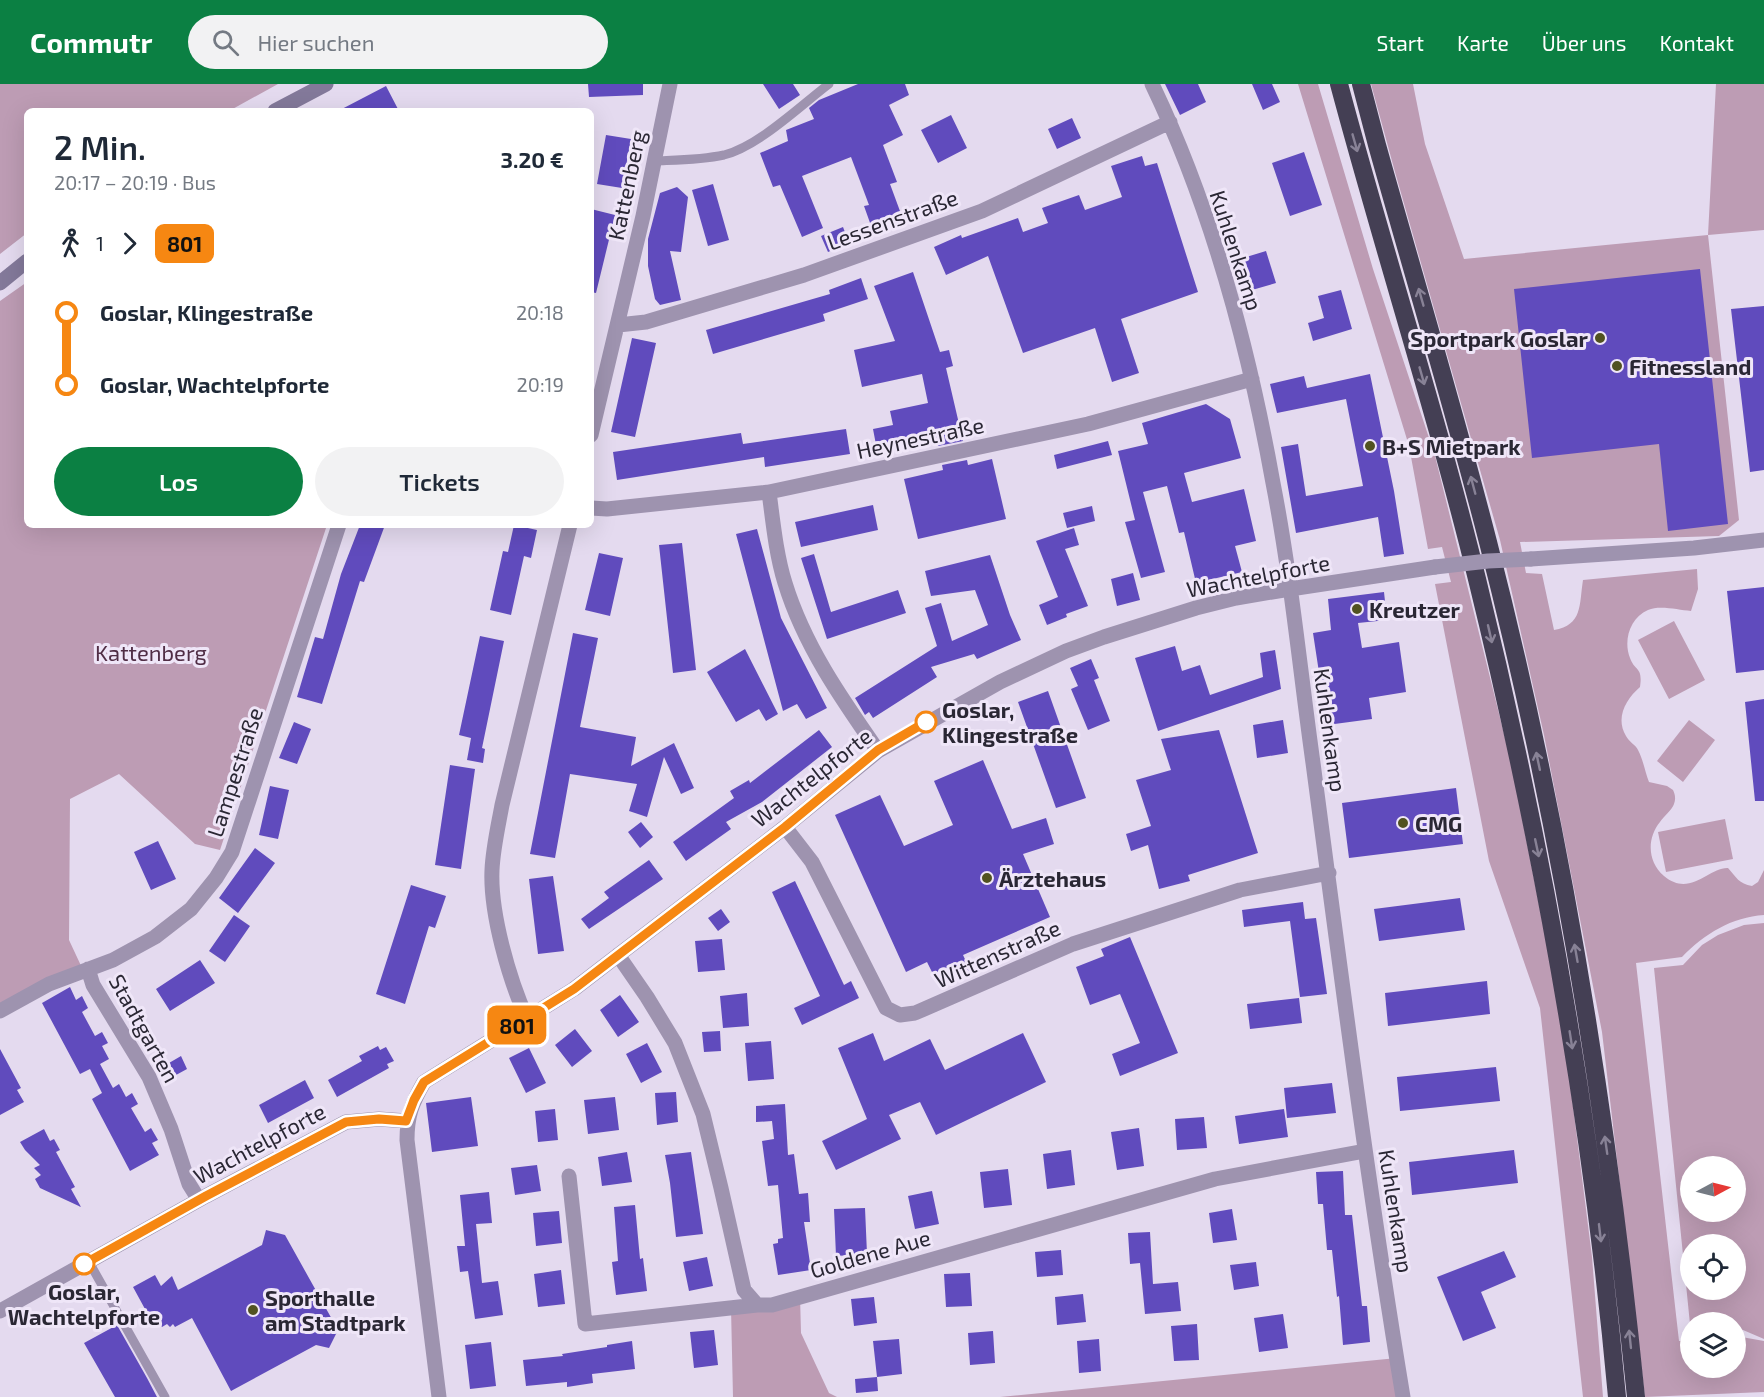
<!DOCTYPE html>
<html lang="de">
<head>
<meta charset="utf-8">
<style>
  :root { --surface:#fff; --page:#f2f2f3; --text:#1f2937; --muted:#747a83; --accent:#0b8043 }
  body { margin:0; font-family:"Exo 2",sans-serif; background:var(--page); color:var(--text); height:100vh; display:flex; flex-direction:column; font-size:22px; white-space:nowrap }
  * { box-sizing:border-box; margin:0 }
  p { font-size:20px; color:var(--muted) }
  .icon { flex:none; width:33px; height:33px; fill:none; stroke:currentColor; stroke-width:2; stroke-linecap:round; stroke-linejoin:round }
  .map { position:relative; flex:1; overflow:hidden }
  .details { position:absolute; left:24px; top:24px; width:570px; height:420px; display:flex; flex-direction:column; background:var(--surface); border-radius:9px; box-shadow:0 6px 24px #0002 }
  .details>* { flex:none }
  .badge { padding:0 12px; border-radius:9px; font-size:21px; line-height:39px }
  .needle { width:39px; rotate:83deg }
  .tools { position:absolute; left:1680px; top:1072px; display:grid; gap:12px }
  .tools a { display:grid; place-items:center; width:66px; height:66px; border-radius:50%; background:var(--surface); box-shadow:0 6px 24px #0002; font-size:30px }
  .map>.badge { position:absolute; translate:-50% -50%; box-shadow:0 0 0 3px #fff }
  .legs { display:flex; align-items:center; gap:9px; height:66px; padding:0 30px; font-size:20px }
  .legs p { margin-inline-start:auto }
  .overview { display:flex; align-items:center; justify-content:space-between; height:102px; padding:0 30px }
  h1 { font-size:33px; font-weight:600; line-height:45px }
  .primary-button { display:flex; gap:12px; margin-top:auto; padding:12px 30px }
  .primary-button a { flex:1; height:69px; border-radius:36px; background:var(--accent); color:#fff; font-size:24px; font-weight:600; line-height:69px; text-align:center }
  .primary-button a+a { background:var(--page); color:var(--text) }
  ul { padding:0 30px; list-style:none }
  li { display:flex; align-items:center; gap:21px; height:72px; font-size:22px }
  li i { display:grid; place-items:center; width:9px; height:100%; margin:0 8px; background:currentColor }
  li i::after { content:''; width:15px; height:15px; margin:-8px; border:4px solid; border-radius:50%; background:var(--surface) }
  li p { margin-inline-start:auto }
  li:first-child i { background:linear-gradient(#0000 50%,currentColor 0) }
  li:last-child i { background:linear-gradient(currentColor 50%,#0000 0) }
  header { display:flex; align-items:center; gap:36px; box-sizing:border-box; height:84px; padding:0 30px; background:var(--accent); color:#fff }
  header strong { font-size:28px }
  nav { display:flex; gap:33px; margin-inline-start:auto; font-size:21px }
  .search { width:420px; height:54px; background:var(--page); display:flex; align-items:center; gap:15px; box-sizing:border-box; padding:0 21px; border-radius:33px; color:var(--muted); font-size:22px }
  .map>svg:first-child { display:block }
  .green { fill:#bd9cb4; fill-rule:evenodd }
  .building { fill:#604bbd }
  .lines { fill:none; stroke-linecap:round; stroke-linejoin:round }
  .lane { stroke:#9e93af; stroke-width:9 }
  .street { stroke:#9e93af; stroke-width:15 }
  .secondary { stroke:#83799a; stroke-width:15 }
  .highway { stroke:#443f54; stroke-width:18 }
  .street-bridge { stroke:#9e93af; stroke-width:15 }
  .oneway { stroke:#888296 }
  .line-1-casing { stroke:#fff; stroke-width:14 }
  .line-1 { stroke:#f68712; stroke-width:9 }
  .poi-dot { fill:#515220; stroke:#efe6f8; stroke-width:2 }
  .stop-1-dot { fill:#fff; stroke:#f68712; stroke-width:3 }
  .labels { text-anchor:middle; dominant-baseline:central; stroke-width:6; stroke-linejoin:round; paint-order:stroke }
  .street-label { font-size:22px; fill:#2a2734; stroke:#efe6f8 }
  .poi-label { font-size:22px; font-weight:bold; fill:#2a2734; stroke:#efe6f8; text-anchor:start }
  .park-label { font-size:22px; fill:#502d45; stroke:#efe6f8 }
  .stop-label { font-size:22px; font-weight:bold; fill:#2a2734; stroke:#efe6f8; text-anchor:start }
</style>
</head>
<body>
<header>
<strong>Commutr</strong>
<div class="search"><svg class="icon" aria-label="search" viewBox="0 0 24 24"><circle cx="10" cy="10" r="6"/><path d="M15 15l6 6"/></svg>Hier suchen</div>
<nav><a>Start</a><a>Karte</a><a>Über uns</a><a>Kontakt</a></nav>
</header>
<div class="map">
<svg width="1764" height="1313" viewBox="0 0 1764 1313">
  <rect width="100%" height="100%" fill="#e4daef"/>
  <path class="green" d="M0,0H278L229,27H27V149L0,170Z
    M1298,0H1318L1373,185L1435,372L1512,682L1563,943L1592,1173L1603,1313H1583L1540,924L1489,777L1435,500L1451,498L1442,463L1428,465L1409,362Z
    M1371,0H1413L1425,60L1464,175L1708,151L1716,0H1764V146L1708,151L1739,436L1719,452L1520,458L1526,489L1542,490L1554,546C1583,541 1579,521 1583,496L1697,485L1698,505L1691,527C1678,526 1660,521 1648,526C1630,534 1623,556 1630,574C1635,588 1643,582 1640,603C1626,615 1615,634 1626,652C1629,658 1636,661 1638,666C1643,675 1645,688 1649,698L1667,702L1673,706C1675,710 1676,715 1674,720C1672,726 1664,732 1660,738C1647,754 1647,777 1664,792C1690,814 1709,783 1728,784C1736,793 1739,800 1752,802L1758,798L1764,786V831C1732,833 1704,850 1682,873L1636,879L1679,1257L1690,1256V1284H1736V1252L1764,1257V1308L1645,1313L1602,948L1544,651L1500,456L1395,88Z
    M27,198V441H327L220,766L195,760L119,690L70,715L69,856L83,886L0,923V217Z
    M1674,537L1705,596L1669,615L1638,556Z
    M1689,636L1715,656L1683,698L1657,677Z
    M1725,735L1733,775L1666,788L1658,748Z
    M1764,839V1255L1736,1243V1239L1726,1237L1690,1240L1654,884L1683,881L1702,861L1718,851L1744,841ZM1690,1083H1736V1128H1690ZM1690,1161H1736V1206H1690Z
    M800,1212L801,1249L829,1309L837,1313H733L731,1224Z
    M1397,1274L1403,1313H1000Z"/>
  <path class="building" d="M588,0H643V11L589,13Z
    M763,0H793L800,11L779,25Z
    M858,0H905L909,11L889,21L903,51L883,61L897,98L890,100L904,138L874,150L864,122L869,121L851,73L802,92L823,144L802,153L780,101L773,103L760,69L788,57L786,46L814,35L809,24L819,16Z
    M1165,0H1198L1206,18L1180,31Z
    M1252,0H1272L1280,18L1263,26Z
    M386,2L399,27H338Z
    M951,31L967,64L938,79L921,46Z
    M1072,34L1081,54L1057,65L1048,45Z
    M606,51L631,55L622,104L597,100Z
    M1304,68L1322,121L1290,132L1272,79Z
    M1142,72L1145,82L1157,79L1198,208L1121,235L1139,289L1112,298L1095,244L1023,269L988,172L946,191L934,163L961,151L962,154L1018,134L1023,148L1048,139L1042,124L1079,111L1085,126L1122,113L1111,82Z
    M713,100L729,156L708,162L692,106Z
    M677,103L688,113L681,168L670,167L681,216L660,221L655,215L648,182V155L660,109Z
    M591,125L615,131L596,209L591,208Z
    M843,143L849,159L828,168L821,152Z
    M1266,167L1276,199L1252,206L1243,174Z
    M1700,185L1728,440L1668,447L1659,360L1532,374L1514,205Z
    M913,188L940,268L949,266L953,282L946,284L963,357L938,362L936,354L877,366L873,345L893,341L890,327L928,319L922,290L862,303L854,266L895,257L874,202Z
    M861,194L868,215L823,230L825,237L713,270L706,246L830,210L829,206Z
    M1341,206L1352,245L1313,257L1308,239L1324,234L1318,212Z
    M1764,222V386L1750,388L1731,225Z
    M632,254L656,259L635,353L611,348Z
    M1370,290L1394,407L1404,470L1384,473L1378,433L1296,449L1281,363L1298,360L1306,412L1363,402L1346,315L1277,329L1270,300L1304,292L1307,304Z
    M1206,320L1230,335L1241,374L1184,389L1192,418L1244,405L1256,457L1235,462L1242,488L1196,499L1184,448L1179,449L1167,402L1143,408L1165,488L1141,494L1125,438L1135,436L1118,367L1148,360L1142,339Z
    M846,345L850,370L765,383L764,373L617,396L613,368L741,349L743,360Z
    M1108,357L1112,371L1057,385L1054,371Z
    M992,375L1006,435L918,455L904,395L943,386L942,381L967,376L968,381Z
    M873,421L878,446L801,463L795,438Z
    M1092,422L1095,437L1067,444L1063,429Z
    M360,441H385L364,498L360,497L322,620L297,613L315,553L323,555L341,490Z
    M514,441L537,446L531,474L524,472L511,531L490,526L503,467L508,468Z
    M1074,444L1079,461L1065,465L1088,522L1066,530L1067,533L1047,541L1039,521L1058,513L1036,457Z
    M757,445L781,534L827,624L806,635L797,620L783,627L736,450Z
    M682,459L696,586L673,589L659,461Z
    M599,469L623,474L610,532L585,526Z
    M814,470L831,528L898,506L906,529L827,555L801,474Z
    M990,471L1010,531L1021,556L977,575L974,570L931,583L937,593L873,634L869,628L865,631L855,614L937,562L925,524L941,519L952,557L988,541L975,506L931,512L925,487Z
    M1133,489L1140,516L1117,522L1111,495Z
    M1764,503V586L1736,589L1727,507Z
    M1384,508L1387,536L1358,539L1362,564L1399,558L1406,608L1369,614L1372,635L1327,641L1313,549L1331,546L1328,515Z
    M573,549L598,554L580,643L636,653L631,682L674,659L694,704L681,710L664,673L647,733L629,727L637,700L570,690L555,774L530,770Z
    M480,552L504,557L482,664L485,665L483,679L467,676L471,654L459,651Z
    M1175,562L1182,587L1200,581L1210,611L1263,593L1260,569L1275,566L1281,605L1158,647L1135,574Z
    M745,565L778,630L766,637L759,625L736,638L707,588Z
    M1091,575L1099,594L1094,596L1110,637L1088,646L1071,605L1078,602L1070,584Z
    M1048,607L1086,714L1056,724L1018,618Z
    M1764,615V717H1755L1745,618Z
    M1283,636L1288,669L1257,674L1253,641Z
    M294,638L311,645L297,680L279,674Z
    M819,646L832,663L762,718L726,738L731,745L686,777L673,758L734,714L730,707L749,696L750,699Z
    M1219,646L1258,769L1188,791L1190,797L1159,805L1148,761L1131,767L1126,750L1151,742L1136,696L1171,686L1161,655Z
    M983,676L1012,745L1046,734L1054,760L1023,770L1050,833L963,871L970,886L952,894L947,884L933,890L927,878L906,888L835,731L880,711L904,762L953,741L934,697Z
    M450,681L475,685L461,785L435,781Z
    M270,702L289,706L278,755L259,751Z
    M1456,704L1463,760L1349,774L1342,719Z
    M641,738L653,753L640,764L628,748Z
    M158,757L176,795L151,806L134,768Z
    M255,764L275,779L238,829L219,814Z
    M649,776L663,795L589,845L581,835L609,814L604,808Z
    M553,792L564,867L538,870L529,795Z
    M795,797L844,901L851,897L859,914L802,941L794,924L820,912L772,808Z
    M411,801L446,812L435,844L429,842L405,920L376,910Z
    M1460,814L1465,846L1379,857L1374,825Z
    M1303,818L1305,835L1316,834L1327,910L1300,913L1290,837L1244,843L1242,826Z
    M721,825L730,838L718,847L708,834Z
    M234,831L250,842L225,878L209,867Z
    M1130,853L1178,969L1120,992L1112,970L1140,959L1120,910L1090,921L1076,883L1104,872L1101,865Z
    M722,855L725,886L698,888L695,857Z
    M200,876L215,899L170,927L156,905Z
    M1487,897L1490,930L1388,942L1385,909Z
    M70,903L76,916L82,912L88,924L82,928L95,952L102,948L108,959L102,962L109,975L100,980L113,1004L119,1000L126,1013L132,1009L138,1020L131,1024L145,1048L151,1044L158,1056L152,1059L159,1071L130,1087L92,1015L102,1009L90,985L80,990L42,919Z
    M747,909L749,942L723,944L720,912Z
    M620,911L639,938L618,953L600,926Z
    M1299,914L1302,939L1250,945L1247,920Z
    M575,945L592,967L572,983L555,961Z
    M720,947L721,967L704,968L702,948Z
    M873,949L884,977L930,955L945,986L1023,949L1046,998L936,1051L920,1018L889,1031L901,1055L836,1086L822,1057L867,1035L838,964Z
    M771,957L774,995L748,997L745,959Z
    M647,959L662,988L641,999L626,970Z
    M378,962L380,966L386,963L394,977L387,980L389,984L337,1013L328,996L362,977L359,972Z
    M529,964L546,999L526,1009L509,974Z
    M0,965L21,1004L17,1006L24,1018L0,1031Z
    M181,972L187,985L176,991L169,979Z
    M1496,983L1500,1017L1400,1027L1397,993Z
    M305,996L314,1014L268,1039L259,1021Z
    M1332,999L1336,1029L1287,1034L1284,1004Z
    M676,1008L678,1038L657,1041L655,1009Z
    M471,1013L478,1062L432,1068L426,1019Z
    M615,1013L619,1046L588,1050L584,1016Z
    M785,1020L788,1071L794,1070L799,1110L808,1109L810,1138H804L811,1186L778,1191L773,1160L778,1159V1155L783,1154L778,1101L768,1102L762,1057L774,1055L772,1037L756,1038V1022Z
    M555,1025L558,1056L538,1058L535,1027Z
    M1284,1025L1288,1053L1239,1060L1235,1032Z
    M1204,1033L1207,1064L1177,1066L1175,1035Z
    M1139,1044L1144,1082L1117,1086L1111,1048Z
    M44,1045L50,1057L54,1055L60,1066L56,1068L75,1103L71,1105L81,1123L40,1104L35,1095L41,1091L34,1084L40,1081L25,1066L20,1058Z
    M1071,1066L1075,1101L1047,1105L1043,1070Z
    M1514,1066L1518,1099L1412,1111L1409,1078Z
    M627,1068L632,1098L602,1102L598,1073Z
    M691,1068L703,1150L676,1153L670,1099L665,1071Z
    M537,1081L541,1107L515,1111L511,1084Z
    M1008,1085L1012,1121L984,1124L980,1088Z
    M1343,1087L1345,1131H1352L1362,1222H1367L1370,1258L1343,1261L1339,1212L1337,1213L1332,1166H1327L1323,1120H1318L1316,1088Z
    M932,1107L939,1140L915,1145L908,1112Z
    M489,1108L492,1139L476,1140L482,1199L498,1197L503,1231L475,1235L468,1187L460,1188L457,1162H465L460,1111Z
    M635,1121L640,1175L643,1174L647,1207L616,1211L612,1178L618,1177L614,1123Z
    M865,1124L867,1170L836,1172L834,1125Z
    M1232,1125L1237,1156L1213,1159L1209,1129Z
    M559,1127L562,1159L536,1162L533,1129Z
    M266,1146L285,1151L338,1246L329,1264L316,1261L231,1307L192,1234L175,1243L173,1240L170,1243L167,1240L162,1243L160,1240L155,1243L152,1240L150,1241L142,1228L145,1225L133,1203L155,1191L161,1202L172,1192L178,1206L262,1161Z
    M1150,1148L1153,1200L1178,1198L1181,1227L1145,1230L1140,1179L1130,1180L1128,1149Z
    M1061,1166L1063,1191L1037,1193L1035,1168Z
    M1504,1167L1516,1193L1481,1208L1496,1244L1463,1257L1437,1193Z
    M707,1173L713,1202L689,1207L683,1178Z
    M1256,1178L1259,1202L1234,1206L1230,1181Z
    M561,1186L565,1220L538,1223L534,1190Z
    M970,1189L972,1222L946,1223L944,1190Z
    M1083,1210L1086,1238L1057,1241L1055,1213Z
    M874,1213L877,1239L854,1242L851,1215Z
    M1283,1230L1288,1264L1259,1268L1254,1234Z
    M1197,1240L1199,1276L1174,1277L1171,1242Z
    M117,1241L147,1294L157,1313H115L84,1259Z
    M714,1246L718,1281L694,1284L690,1248Z
    M993,1247L995,1279L970,1281L968,1249Z
    M899,1255L902,1290L877,1293L873,1257Z
    M1099,1255L1101,1287L1079,1289L1077,1257Z
    M632,1257L635,1285L592,1290L593,1299L567,1303V1298L526,1302L523,1276L563,1272L562,1270L607,1263V1261Z
    M491,1258L496,1302L470,1305L465,1261Z
    M877,1293L878,1307L856,1309L855,1295Z"/>
  <g class="lines">
    <path class="lane" d="M655,77C678,76 701,76 724,71C759,62 800,22 829,0
      M89,1178L165,1313"/>
    <path class="street" d="M1152,0C1211,123 1249,265 1273,399C1291,491 1300,586 1313,679C1341,890 1368,1102 1403,1313
      M618,241L646,238L804,191L982,127L1170,38
      M591,351L643,132L670,0
      M769,408C773,438 776,470 785,499C804,561 841,614 878,667
      M591,424L607,425L769,408L1088,340L1252,295
      M1531,475L1694,464L1764,456
      M785,743L812,778L886,924L900,931L915,929L1073,860L1240,806L1329,789
      M618,871L647,913L675,959L703,1030L721,1104L744,1206L757,1221H772L1215,1095L1365,1067
      M88,885L93,901L149,993L171,1045L189,1100L199,1116
      M0,927L49,900L113,876L155,853L191,825L216,794L232,768L339,441
      M527,935C509,895 490,829 492,786C493,764 498,743 502,721L570,441
      M569,1092L585,1240L757,1221
      M0,1227L206,1112L346,1038L379,1035L407,1037
      M439,1313L407,1056C407,1032 412,1019 424,998L574,905L785,743L878,667L1000,598L1066,567L1104,553L1196,524L1236,514L1290,505L1435,483"/>
    <path class="secondary" d="M275,27L326,0
      M0,199L27,177"/>
    <path class="highway" d="M1339,0C1383,165 1436,328 1477,495C1543,764 1592,1037 1617,1313
      M1361,0L1377,61C1414,193 1454,325 1488,458C1560,738 1607,1025 1636,1313"/>
    <path class="street-bridge" d="M1435,483L1488,477L1531,475"/>
  </g>
  <defs><path id="oneway-shaft" d="M-6 0H5M1.5-3L5.5 0L1.5 3" fill="none" stroke-width="1.6" stroke-linecap="round" stroke-linejoin="round" transform="scale(1.5)"/></defs>
  <g class="oneway">
    <use href="#oneway-shaft" transform="translate(1355 59) rotate(74)"/>
    <use href="#oneway-shaft" transform="translate(1421 213) rotate(-106)"/>
    <use href="#oneway-shaft" transform="translate(1422 292) rotate(74)"/>
    <use href="#oneway-shaft" transform="translate(1473 401) rotate(-105)"/>
    <use href="#oneway-shaft" transform="translate(1490 550) rotate(77)"/>
    <use href="#oneway-shaft" transform="translate(1538 677) rotate(-102)"/>
    <use href="#oneway-shaft" transform="translate(1537 764) rotate(78)"/>
    <use href="#oneway-shaft" transform="translate(1576 869) rotate(-100)"/>
    <use href="#oneway-shaft" transform="translate(1571 956) rotate(81)"/>
    <use href="#oneway-shaft" transform="translate(1606 1061) rotate(-98)"/>
    <use href="#oneway-shaft" transform="translate(1600 1149) rotate(83)"/>
    <use href="#oneway-shaft" transform="translate(1630 1255) rotate(-96)"/>
  </g>
  <g class="lines">
    <g class="line-1-casing">
      <path id="line-1" d="M84,1180L206,1112L346,1038L379,1035L406,1037L414,1016L424,998L574,905L785,743L878,666L926,638"/>
    </g>
    <use href="#line-1" class="line-1"/>
  </g>
  <g class="poi-dot">
    <circle cx="1600" cy="254" r="6"/>
    <circle cx="1617" cy="282" r="6"/>
    <circle cx="1370" cy="362" r="6"/>
    <circle cx="1357" cy="525" r="6"/>
    <circle cx="1403" cy="739" r="6"/>
    <circle cx="987" cy="794" r="6"/>
    <circle cx="253" cy="1226" r="6"/>
  </g>
  <g class="stop-1-dot">
    <circle cx="926" cy="638" r="10"/>
    <circle cx="84" cy="1180" r="10"/>
  </g>
  <g class="labels">
    <g class="street-label">
      <text transform="translate(626 101) rotate(-78)">Kattenberg</text>
      <text transform="translate(892 135) rotate(-20)">Lessenstraße</text>
      <text transform="translate(1237 166) rotate(72)">Kuhlenkamp</text>
      <text transform="translate(920 353) rotate(-12)">Heynestraße</text>
      <text transform="translate(1258 491) rotate(-11)">Wachtelpforte</text>
      <text transform="translate(1331 646) rotate(82)">Kuhlenkamp</text>
      <text transform="translate(234 688) rotate(-72)">Lampestraße</text>
      <text transform="translate(811 693) rotate(-38)">Wachtelpforte</text>
      <text transform="translate(997 869) rotate(-24)">Wittenstraße</text>
      <text transform="translate(145 944) rotate(61)">Stadtgarten</text>
      <text transform="translate(259 1059) rotate(-28)">Wachtelpforte</text>
      <text transform="translate(1397 1127) rotate(81)">Kuhlenkamp</text>
      <text transform="translate(870 1169) rotate(-16)">Goldene Aue</text>
    </g>
    <g class="poi-label">
      <text x="1588" y="254" text-anchor="end">Sportpark Goslar</text>
      <text x="1629" y="282">Fitnessland</text>
      <text x="1382" y="362">B+S Mietpark</text>
      <text x="1369" y="525">Kreutzer</text>
      <text x="1415" y="739">CMG</text>
      <text x="999" y="794">Ärztehaus</text>
      <text x="265" y="1213">Sporthalle<tspan x="265" dy="25">am Stadtpark</tspan></text>
    </g>
    <g class="park-label">
      <text x="151" y="568">Kattenberg</text>
    </g>
    <g class="stop-label">
      <text x="942" y="625">Goslar,<tspan x="942" dy="25">Klingestraße</tspan></text>
      <text x="84" y="1207" text-anchor="middle">Goslar,<tspan x="84" dy="25">Wachtelpforte</tspan></text>
    </g>
  </g>
</svg>
<div class="tools">
<a><svg class="needle" viewBox="-14 -14 28 28"><path d="M0-13l5 13h-10z" fill="#e53935"/><path d="M0 13l5-13h-10z" fill="#747a83"/></svg></a>
<a><svg class="icon" aria-label="locate" viewBox="0 0 24 24"><circle cx="12" cy="12" r="6"/><path d="M12 2v4M12 18v4M2 12h4M18 12h4"/></svg></a>
<a><svg class="icon" aria-label="layers" viewBox="0 0 24 24"><path d="M12 4l9 5-9 5-9-5zM3 14l9 5 9-5"/></svg></a>
</div>
<b class="badge" style="left:517px;top:941px;background:#f68712;color:#111">801</b>
<section class="details">
<div class="overview"><div><h1>2 Min.</h1><p>20:17 – 20:19 · Bus</p></div><b>3.20 €</b></div>
<div class="legs"><svg class="icon" aria-label="walk" viewBox="0 0 24 24"><circle cx="13" cy="4" r="2"/><path d="M13 8l-2 6 4 7M11 14l-3 7M7 12l3-4h3l4 4"/></svg>1<svg class="icon" aria-label="forward" viewBox="0 0 24 24"><path d="M9 5l7 7-7 7"/></svg><b class="badge" style="background:#f68712;color:#111">801</b></div>
<ul>
<li><i style="color:#f68712"></i><b>Goslar, Klingestraße</b><p>20:18</p></li>
<li><i style="color:#f68712"></i><b>Goslar, Wachtelpforte</b><p>20:19</p></li>
</ul>
<div class="primary-button"><a>Los</a><a>Tickets</a></div>
</section>
</div>
</body>
</html>
